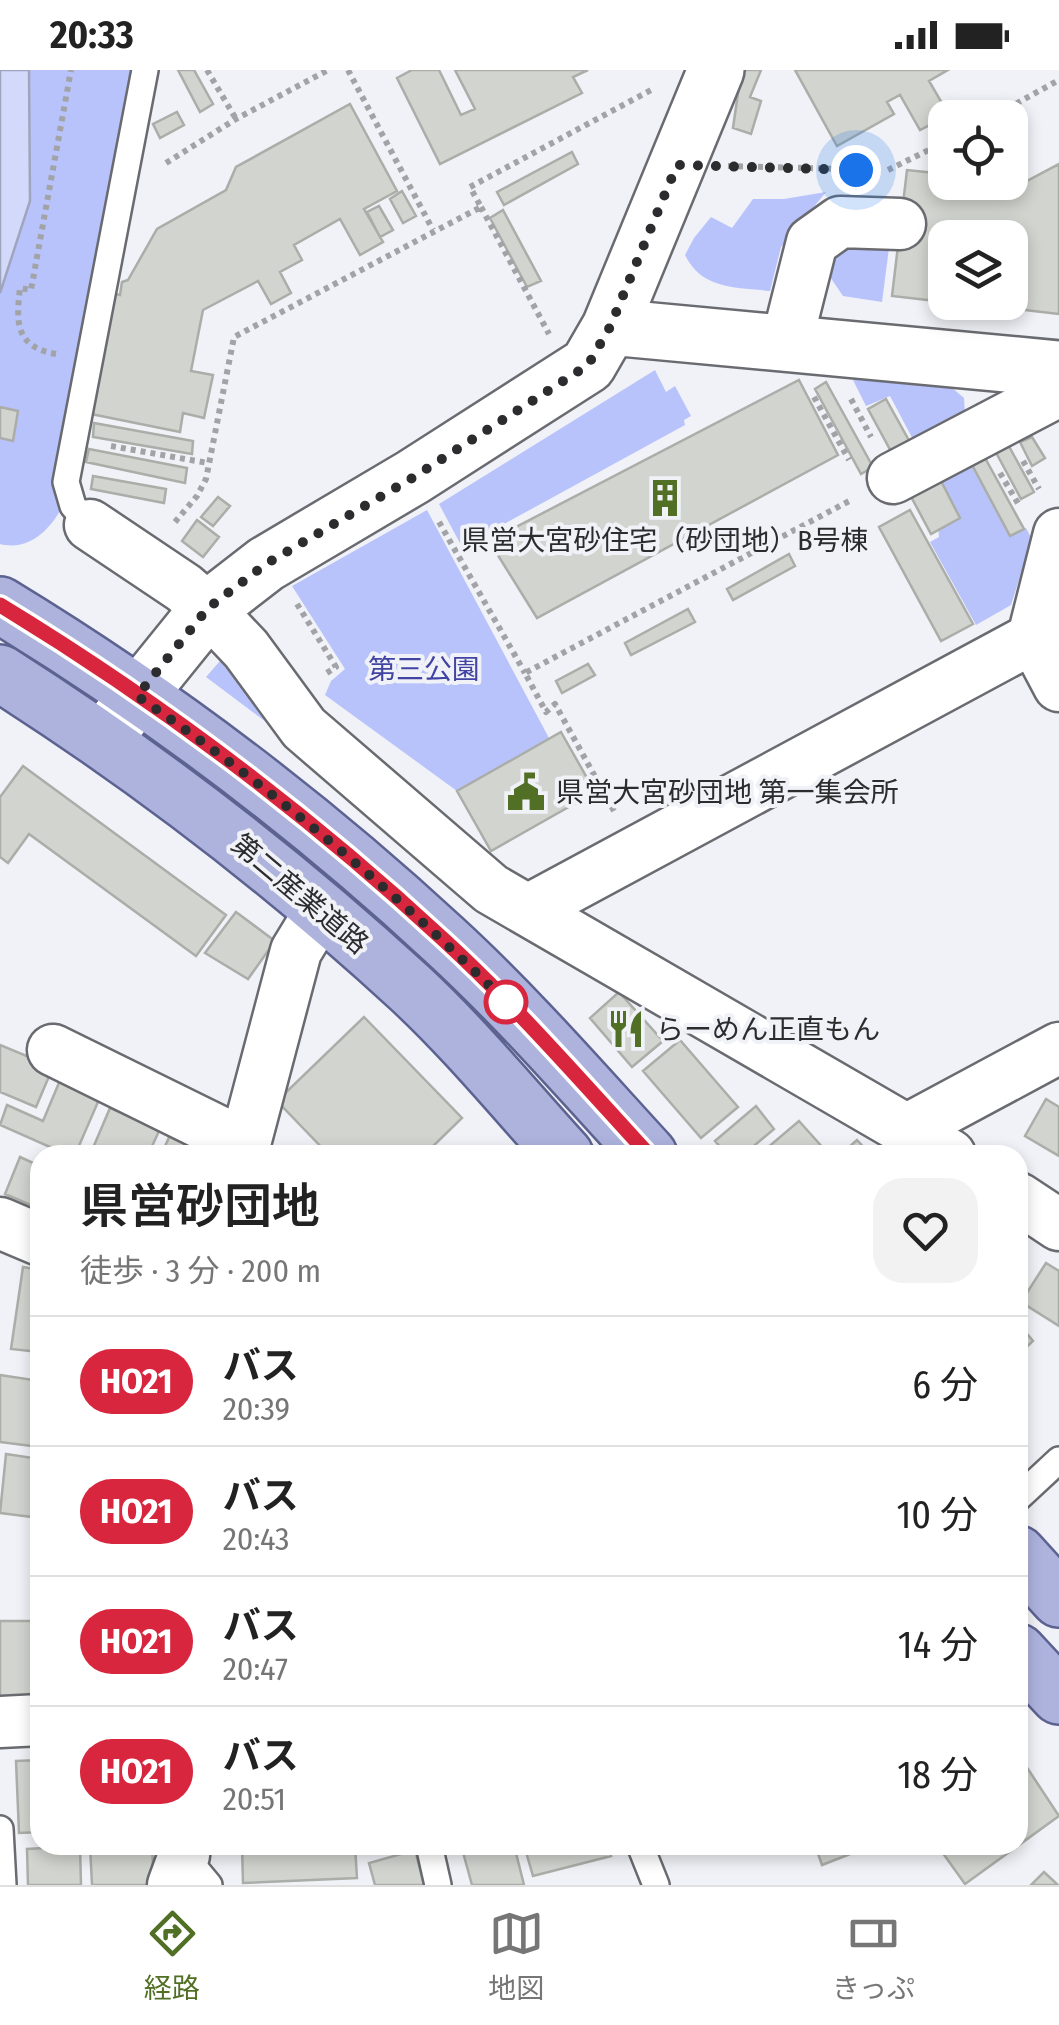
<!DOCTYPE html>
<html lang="ja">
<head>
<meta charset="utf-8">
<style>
  :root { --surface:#fff; --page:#f2f2f2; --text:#222; --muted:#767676; --line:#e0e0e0; --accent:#517025 }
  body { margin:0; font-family:"Fira Sans Condensed","Noto Sans JP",sans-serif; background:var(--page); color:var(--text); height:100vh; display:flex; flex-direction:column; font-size:38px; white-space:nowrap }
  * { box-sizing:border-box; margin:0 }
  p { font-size:32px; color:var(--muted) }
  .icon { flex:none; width:55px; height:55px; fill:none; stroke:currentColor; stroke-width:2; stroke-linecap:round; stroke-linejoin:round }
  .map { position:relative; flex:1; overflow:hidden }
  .drawer { position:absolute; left:30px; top:1075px; width:998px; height:710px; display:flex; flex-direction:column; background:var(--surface); border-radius:30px; box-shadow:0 5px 15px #0003 }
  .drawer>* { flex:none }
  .badge { padding:0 20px; border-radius:32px; font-size:35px; line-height:65px }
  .fabs { position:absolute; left:928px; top:30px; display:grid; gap:20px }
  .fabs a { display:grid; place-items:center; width:100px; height:100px; border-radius:20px; background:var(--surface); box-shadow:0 5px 15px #0003; font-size:50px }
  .you { position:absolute; width:50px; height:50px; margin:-25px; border:8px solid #fff; border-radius:50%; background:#1a73e8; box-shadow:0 0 0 15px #1a73e833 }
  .map>.badge { position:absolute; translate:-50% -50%; box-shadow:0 0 0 5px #fff }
  .round { display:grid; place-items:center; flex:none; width:105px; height:105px; border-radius:30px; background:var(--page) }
  .head { display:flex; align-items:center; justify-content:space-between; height:170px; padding:0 50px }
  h1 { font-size:48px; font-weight:600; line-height:75px }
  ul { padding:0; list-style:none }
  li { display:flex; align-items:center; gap:30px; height:130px; padding:0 50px; border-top:2px solid var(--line) }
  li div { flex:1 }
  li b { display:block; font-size:38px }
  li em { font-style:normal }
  li .badge { min-width:110px; font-weight:700; text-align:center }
  .status { display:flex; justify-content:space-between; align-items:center; height:70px; padding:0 50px; background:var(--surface); direction:ltr }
  .status svg { height:28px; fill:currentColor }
  .menu { display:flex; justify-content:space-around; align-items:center; height:140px; border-top:2px solid var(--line); background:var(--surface); font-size:28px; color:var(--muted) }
  .menu a { display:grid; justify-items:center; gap:5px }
  .menu .current { color:var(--accent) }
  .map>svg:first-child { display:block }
  .green { fill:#b8c3fb }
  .water { fill:#d2d9fb; stroke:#a0a5be; stroke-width:2.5 }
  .building { fill:#d2d4cf; stroke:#aaada8; stroke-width:2.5 }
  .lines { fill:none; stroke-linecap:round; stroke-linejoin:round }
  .service-casing { stroke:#6a6b70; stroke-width:30 }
  .minor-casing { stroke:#6a6b70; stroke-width:55 }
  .tertiary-casing { stroke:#6a6b70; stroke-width:60 }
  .primary-casing { stroke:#5d6391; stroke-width:60 }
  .path { stroke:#a2a3a7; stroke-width:6; stroke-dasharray:5 5; stroke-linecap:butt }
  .service { stroke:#fff; stroke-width:25 }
  .minor { stroke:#fff; stroke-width:50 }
  .tertiary { stroke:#fff; stroke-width:55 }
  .primary { stroke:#adb3dd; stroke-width:55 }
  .line-casing { stroke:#fff; stroke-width:22 }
  .line { stroke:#d7263d; stroke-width:15 }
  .walk { stroke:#2c2c2e; stroke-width:10; stroke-dasharray:0 18 }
  .stop-dot { fill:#fff; stroke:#d7263d; stroke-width:5 }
  .labels { text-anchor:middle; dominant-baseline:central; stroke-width:8; stroke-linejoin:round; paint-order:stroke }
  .poi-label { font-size:28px; fill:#2c2c2e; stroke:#f0f2f7; text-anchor:start }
  .park-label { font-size:28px; fill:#4144a3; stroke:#f0f2f7 }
  .street-label { font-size:28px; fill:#2c2c2e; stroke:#f0f2f7 }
</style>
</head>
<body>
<div class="status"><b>20:33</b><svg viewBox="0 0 49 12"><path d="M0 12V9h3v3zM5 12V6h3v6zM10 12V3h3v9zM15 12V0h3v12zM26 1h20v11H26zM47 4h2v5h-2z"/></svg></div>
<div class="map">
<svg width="1059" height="1815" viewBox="0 0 1059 1815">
  <rect width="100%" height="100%" fill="#f0f2f7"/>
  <path class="green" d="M0,0H145L61,439C49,461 28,481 0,474Z
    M826,122L781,177L770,221C736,217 702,220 685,185L694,168L711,147L732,158L753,129H784Z
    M850,177L889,178L882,232L843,226L828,204L838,185Z
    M655,300L666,322L675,316L691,346L684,350L685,355L462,477L439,434Z
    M851,306L951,317L964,328L965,345L917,377L890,326L866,336Z
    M965,384L1010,467L1026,458L1032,469L1011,535L976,555L930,472L939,467L934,401Z
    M427,440L549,668L457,721L325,625L331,611L345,599L292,516Z
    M220,591L233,592L278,661L206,607Z"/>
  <path class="water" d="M0,0H29L30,131L0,223Z"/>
  <path class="building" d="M178,0H194L213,34L200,42Z
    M412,0H439L461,45L475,39L455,0H588L573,7L582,23L440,94L397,8Z
    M744,0H761L750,27L761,31L751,64L733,58L739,16Z
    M795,0H948L929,11L949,45L920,60L900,25L887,32L894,44L837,76Z
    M350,34L397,121L364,139L383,172L360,185L340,149L294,175L302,190L280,202L291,223L271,234L258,211L203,240L191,301L213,305L204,348L183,343L180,362L91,344L115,224L120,225L122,212L128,210L157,159L226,120L236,97Z
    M177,42L184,55L160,68L153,54Z
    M572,82L578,94L504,135L497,122Z
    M1059,94V244L954,232H1010V168H945V232L892,226L907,100L945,104V112L1023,113Z
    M402,121L416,146L403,153L390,129Z
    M379,136L393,160L380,167L367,142Z
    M503,140L541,211L527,217L490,148Z
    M799,310L838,385L537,548L489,471Z
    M826,312L873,397L861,404L815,319Z
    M886,329L912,376L893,385L868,339Z
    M0,337L18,341L13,371L0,368Z
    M94,353L193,371L192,384L93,367Z
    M1032,367L1045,388L1032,396L1020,372Z
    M1005,369L1034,422L1021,429L993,377Z
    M89,379L187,398L185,413L86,392Z
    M984,386L1024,459L1010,466L971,393Z
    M938,405L960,448L931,464L908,421Z
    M93,406L166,419L164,433L91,419Z
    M218,427L230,436L213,456L201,447Z
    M910,440L973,554L941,571L879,457Z
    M197,450L219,467L203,487L182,471Z
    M789,484L795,496L733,530L727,519Z
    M688,539L695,552L631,585L625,573Z
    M588,594L595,605L562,623L556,611Z
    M561,662L595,722L491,781L457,721Z
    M23,696L226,845L196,886L29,764L8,793L0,787V727Z
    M236,842L275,871L248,909L205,883Z
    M619,922L663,971L632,997L590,948Z
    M364,947L462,1048L424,1085H329L277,1031Z
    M680,970L738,1037L701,1068L643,1001Z
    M0,975L53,997L36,1037L0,1022Z
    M61,1008L101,1025L75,1085H68L0,1055L7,1035L43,1051Z
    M1046,1029L1059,1037V1086L1025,1066Z
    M756,1036L774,1059L743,1085H727L715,1071Z
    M110,1038L160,1059L148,1085H90Z
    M799,1051L825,1080L819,1085H759Z
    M171,1063L222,1085H161Z
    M857,1070L871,1085H840Z
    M20,1087L40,1096V1139L5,1124Z
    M1046,1193L1059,1201V1256L1021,1232Z
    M23,1197L40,1200V1282L11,1279Z
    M1018,1253L1033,1271L1018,1285Z
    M0,1305L40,1311V1377L0,1372Z
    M6,1384L40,1389V1448L0,1443Z
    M0,1551H40V1626L0,1627Z
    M40,1690V1762L19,1763L16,1691Z
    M1022,1690L1059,1746L965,1814L937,1775H1018V1693Z
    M90,1775H152L154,1815H92Z
    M242,1775H355L357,1808L243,1813Z
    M461,1775H514L524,1815H472Z
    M524,1775H608L611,1786L533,1806Z
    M815,1775H873L822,1795Z
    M80,1776L81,1815H28L27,1779Z
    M415,1780L424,1815H375L369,1793Z
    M1044,1802L1058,1815H1031Z"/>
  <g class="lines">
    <g class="service-casing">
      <path id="service" d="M90,455L73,436L66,412L145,0
        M1018,1428L1059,1390
        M0,1759L3,1815
        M429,1775L438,1815
        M640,1775L656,1815
        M184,1785L209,1815"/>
    </g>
    <g class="minor-casing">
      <path id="minor" d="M787,271L812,172L840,152L900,154
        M893,408L1059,321
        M90,455L184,518L208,539L246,579L304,658L491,819L950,1085
        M1059,464L1033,567L1059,616
        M528,840L1059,554
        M53,980L244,1074
        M908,1059L1059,978
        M242,1085L296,881L321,840
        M1018,1128L1059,1155
        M0,1153L40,1170
        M0,1652L40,1650
        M173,1815L184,1785L185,1775"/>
    </g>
    <g class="tertiary-casing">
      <path id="tertiary" d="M610,257L1059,299
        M102,670L208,539L266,494L413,407L588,295L610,257L716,0"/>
    </g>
    <g class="primary-casing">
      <path id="primary" d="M0,535C158,631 308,744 444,870C517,937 582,1012 649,1085
        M0,603C146,696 283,801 410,918C465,969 514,1029 565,1085
        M1018,1484L1059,1529
        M1018,1582L1059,1626"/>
    </g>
    <path class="path" d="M207,0L236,49
      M348,0L433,160
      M990,48L1059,10
      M166,93L236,49L328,0
      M728,96L846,99
      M888,100L945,72
      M481,137L549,264
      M56,284C15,277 16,252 20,218L31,220L71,0
      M814,327L849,390
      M851,329L871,367
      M111,376L208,393
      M1023,391L1039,419
      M1000,403L1019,435
      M175,452L197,426L206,409L234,267L481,137L470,117L653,19
      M439,452L525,603
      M297,534L336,597L325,604
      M614,741L555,634L546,642L525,603L853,429"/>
    <use href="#service" class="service"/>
    <use href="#minor" class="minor"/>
    <use href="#tertiary" class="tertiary"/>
    <use href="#primary" class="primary"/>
  </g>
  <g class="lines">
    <g class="line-casing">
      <path id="line" d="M0,535C158,631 308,744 444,870C517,937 582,1012 649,1085"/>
    </g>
    <use href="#line" class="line"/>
    <path class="walk" d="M506,932L510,936C395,821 272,718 137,626L208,538L266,494L414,407L588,295L610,257L677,95L856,100"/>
  </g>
  <defs>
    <g id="building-bare" transform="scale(3)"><path d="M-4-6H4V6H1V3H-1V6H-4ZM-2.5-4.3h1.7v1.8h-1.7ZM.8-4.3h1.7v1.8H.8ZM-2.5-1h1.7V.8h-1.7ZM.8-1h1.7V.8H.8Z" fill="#517025" stroke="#f0f2f7" stroke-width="2.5" paint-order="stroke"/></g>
    <g id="civic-bare" transform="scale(3)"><path d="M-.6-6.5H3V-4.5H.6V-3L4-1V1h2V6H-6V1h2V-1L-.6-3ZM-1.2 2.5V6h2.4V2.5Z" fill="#517025" stroke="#f0f2f7" stroke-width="2.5" paint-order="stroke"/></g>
    <g id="restaurant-bare" transform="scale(3)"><path d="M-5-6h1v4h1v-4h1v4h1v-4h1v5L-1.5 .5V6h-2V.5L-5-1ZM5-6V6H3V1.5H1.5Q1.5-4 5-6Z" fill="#517025" stroke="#f0f2f7" stroke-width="2.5" paint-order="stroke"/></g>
  </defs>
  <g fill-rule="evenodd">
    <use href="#building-bare" x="665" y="428"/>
    <use href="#civic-bare" x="526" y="722"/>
    <use href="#restaurant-bare" x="626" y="959"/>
  </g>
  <circle class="stop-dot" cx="506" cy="932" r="20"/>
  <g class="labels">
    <g class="poi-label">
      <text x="665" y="470" text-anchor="middle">県営大宮砂住宅（砂団地）B号棟</text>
      <text x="556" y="722">県営大宮砂団地 第一集会所</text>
      <text x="656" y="959">らーめん正直もん</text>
    </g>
    <g class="park-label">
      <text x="424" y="599">第三公園</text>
    </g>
    <g class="street-label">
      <text transform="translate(300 824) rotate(40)">第二産業道路</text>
    </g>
  </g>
</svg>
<div class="fabs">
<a><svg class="icon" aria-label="locate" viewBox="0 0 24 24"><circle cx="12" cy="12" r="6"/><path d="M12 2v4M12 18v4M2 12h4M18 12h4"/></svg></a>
<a><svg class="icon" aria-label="layers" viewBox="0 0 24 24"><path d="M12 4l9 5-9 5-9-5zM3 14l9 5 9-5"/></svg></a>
</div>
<div class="you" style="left:856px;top:100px"></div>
<section class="drawer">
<div class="head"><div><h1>県営砂団地</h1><p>徒歩 · 3 分 · 200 m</p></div><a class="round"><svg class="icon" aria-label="heart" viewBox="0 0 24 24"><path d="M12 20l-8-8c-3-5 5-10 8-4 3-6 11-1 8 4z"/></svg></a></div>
<ul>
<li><span class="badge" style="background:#d7263d;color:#fff">HO21</span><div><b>バス</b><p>20:39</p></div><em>6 分</em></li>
<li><span class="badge" style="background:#d7263d;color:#fff">HO21</span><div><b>バス</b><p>20:43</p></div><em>10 分</em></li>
<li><span class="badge" style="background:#d7263d;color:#fff">HO21</span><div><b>バス</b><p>20:47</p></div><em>14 分</em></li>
<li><span class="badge" style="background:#d7263d;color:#fff">HO21</span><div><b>バス</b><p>20:51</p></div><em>18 分</em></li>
</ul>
</section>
</div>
<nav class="menu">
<a class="current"><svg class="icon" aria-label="directions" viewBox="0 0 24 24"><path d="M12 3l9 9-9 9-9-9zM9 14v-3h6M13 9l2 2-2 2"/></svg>経路</a>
<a><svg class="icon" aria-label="map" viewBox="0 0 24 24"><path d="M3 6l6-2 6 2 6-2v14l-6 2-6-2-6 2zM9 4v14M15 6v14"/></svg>地図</a>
<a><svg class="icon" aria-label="tickets" viewBox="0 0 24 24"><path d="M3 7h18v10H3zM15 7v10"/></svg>きっぷ</a>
</nav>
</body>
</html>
